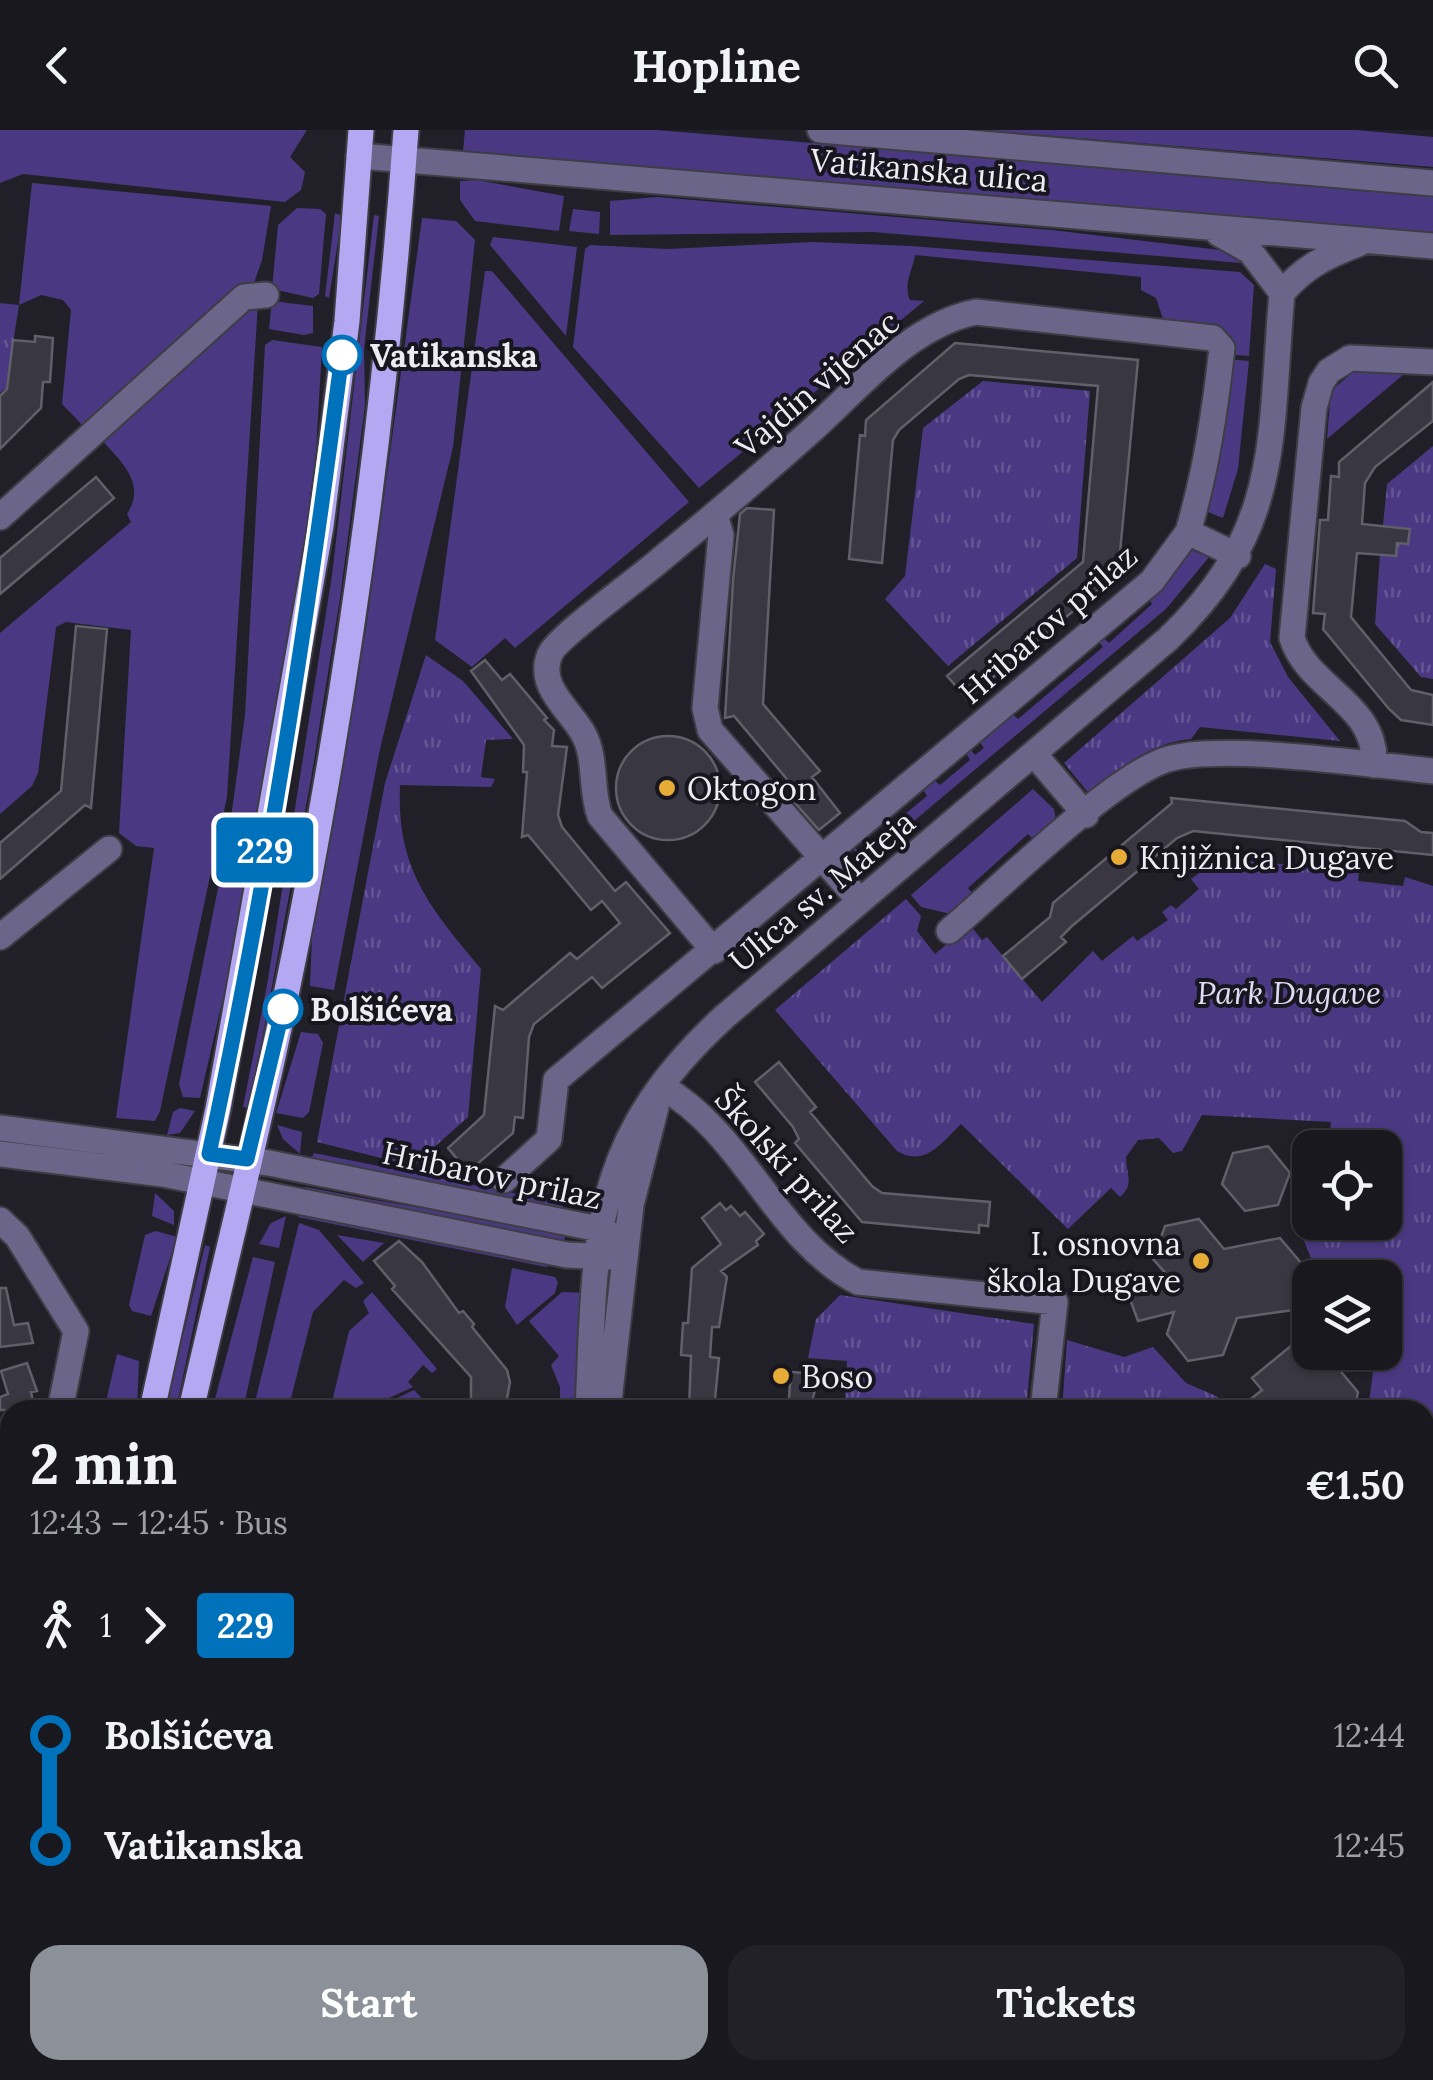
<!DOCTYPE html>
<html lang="en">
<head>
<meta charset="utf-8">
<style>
  :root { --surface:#19181e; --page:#222127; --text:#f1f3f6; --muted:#9fa0a4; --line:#37373c; --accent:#8c9099 }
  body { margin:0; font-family:Lora,serif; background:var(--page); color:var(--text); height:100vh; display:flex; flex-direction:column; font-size:38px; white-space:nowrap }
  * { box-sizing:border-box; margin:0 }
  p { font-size:32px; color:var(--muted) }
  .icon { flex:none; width:55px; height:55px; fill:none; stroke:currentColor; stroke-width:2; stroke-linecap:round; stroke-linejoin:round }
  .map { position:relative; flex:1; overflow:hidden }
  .sheet { position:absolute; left:0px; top:1270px; width:1435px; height:680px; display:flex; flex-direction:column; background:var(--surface); border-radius:30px 30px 0 0; box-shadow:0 2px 8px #0004,0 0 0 2px var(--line) }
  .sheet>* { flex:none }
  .badge { padding:0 20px; border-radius:8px; font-size:35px; line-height:65px }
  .controls { position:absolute; left:1292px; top:1000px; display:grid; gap:20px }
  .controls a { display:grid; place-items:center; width:110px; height:110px; border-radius:20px; background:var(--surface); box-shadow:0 2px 8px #0004,0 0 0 2px var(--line); font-size:50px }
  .map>.badge { position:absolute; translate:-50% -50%; box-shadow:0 0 0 5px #fff }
  .legs { display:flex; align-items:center; gap:15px; height:110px; padding:0 30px; font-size:32px }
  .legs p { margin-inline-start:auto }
  .headline { display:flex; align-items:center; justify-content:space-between; height:170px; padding:0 30px }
  h1 { font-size:55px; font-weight:800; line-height:75px }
  .button { display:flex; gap:20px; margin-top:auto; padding:20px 30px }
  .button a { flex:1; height:115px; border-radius:30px; background:var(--accent); color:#fff; font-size:40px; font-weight:800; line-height:115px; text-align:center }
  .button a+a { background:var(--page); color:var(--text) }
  ul { padding:0 30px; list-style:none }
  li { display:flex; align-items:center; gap:35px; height:110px; font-size:38px }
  li i { display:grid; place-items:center; width:15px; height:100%; margin:0 12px; background:currentColor }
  li i::after { content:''; width:25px; height:25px; margin:-12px; border:8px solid; border-radius:50%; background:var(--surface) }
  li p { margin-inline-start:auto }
  li:first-child i { background:linear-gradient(#0000 50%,currentColor 0) }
  li:last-child i { background:linear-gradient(currentColor 50%,#0000 0) }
  header { display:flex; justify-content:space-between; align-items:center; height:130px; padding:0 30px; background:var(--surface); font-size:45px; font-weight:800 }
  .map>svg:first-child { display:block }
  .grass { fill:#4a3982 }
  .park { fill:url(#park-tufts) }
  .building { fill:#393842; stroke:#605f6a; stroke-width:2.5 }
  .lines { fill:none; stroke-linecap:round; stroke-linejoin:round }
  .minor-casing { stroke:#3e3d44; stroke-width:29 }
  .major-casing { stroke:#3e3d44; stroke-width:29 }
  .minor { stroke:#6a6589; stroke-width:25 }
  .major { stroke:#b4a8f3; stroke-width:25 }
  .line-1-casing { stroke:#fff; stroke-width:22 }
  .line-1 { stroke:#0072bc; stroke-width:15 }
  .stop-1-dot { fill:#fff; stroke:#0072bc; stroke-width:5 }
  .poi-dot { fill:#e6ac36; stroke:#17161f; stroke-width:4 }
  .labels { text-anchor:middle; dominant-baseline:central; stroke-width:8; stroke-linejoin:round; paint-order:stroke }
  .street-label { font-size:32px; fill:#edecf2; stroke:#17161f }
  .stop-label { font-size:32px; font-weight:bold; fill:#edecf2; stroke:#17161f; text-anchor:start }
  .poi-label { font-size:32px; fill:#edecf2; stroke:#17161f; text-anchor:start }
  .park-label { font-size:32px; font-style:italic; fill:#dedbf2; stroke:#17161f }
</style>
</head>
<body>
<header><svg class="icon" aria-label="back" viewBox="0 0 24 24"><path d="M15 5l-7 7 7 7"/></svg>Hopline<svg class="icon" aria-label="search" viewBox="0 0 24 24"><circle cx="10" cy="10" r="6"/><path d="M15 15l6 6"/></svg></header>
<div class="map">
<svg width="1433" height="1950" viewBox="0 0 1433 1950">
  <defs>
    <pattern id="park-tufts" width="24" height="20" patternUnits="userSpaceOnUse" patternTransform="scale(2.5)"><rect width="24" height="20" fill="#4a3982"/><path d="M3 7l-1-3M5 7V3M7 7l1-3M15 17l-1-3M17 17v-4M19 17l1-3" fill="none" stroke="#645694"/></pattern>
  </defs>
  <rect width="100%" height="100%" fill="#212028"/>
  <path class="grass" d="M0,0H307L290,27L305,42L301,60L285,72L23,44L0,53Z
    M465,0H657L1433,65V104L463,21Z
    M980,0H1356L1433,7V37Z
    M477,50L564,66L559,101L475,91L460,70V51Z
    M32,53L271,76L262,130L253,156L85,298L62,274L71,180L63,170L41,165L19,175Z
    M657,67L1052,100L1220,120L1253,134L873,102L610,105V71Z
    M297,78L320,79L326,84L319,164L313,168L272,159L278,95Z
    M573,79L600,82L599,104L569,101Z
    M335,83L342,86L329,168L325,166Z
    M374,85L379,86L364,219L365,275L340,468L311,649L249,978L243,977L267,855L332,445Z
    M422,88L456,91L475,110L453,317L380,619L334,860L310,856L312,807L366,499Z
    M493,107L577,117L566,206L490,115Z
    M813,112L911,116L1240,142L1254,155L1249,226L1224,224L1165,195L1156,168L1141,160V147L915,125C912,143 903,153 910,170L924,171L699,358L573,217L585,119L590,115L668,119Z
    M485,141H492L689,372L515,518L505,508L472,537L435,510Z
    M272,171L313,176V203L304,205L269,199Z
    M258,173L227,667L160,981L155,991L116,988L154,718L136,716L119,703L131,500L66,492L56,497L38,643L32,656L0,684V503L131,392L127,384C147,353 121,332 101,309Z
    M272,210L322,217L316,322L298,463L247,764L200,968L183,967L179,954L229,703L245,585L265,215Z
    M1225,229L1249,231L1238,339L1223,388L1201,379Z
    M1355,240L1404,244L1327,309L1331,261Z
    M1188,419L1209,427L1166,479L864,733L850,715L860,722L888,699L882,690L887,687L893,694L927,666L922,658L933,649L940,655L970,630L964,620L968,617L975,625L984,618L977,609L1008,579L1018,589L1103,517L1096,508L1100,505L1109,513L1152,474L1146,465Z
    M1033,659L1054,679L1056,691L1035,711L1028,704L968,758L976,768L955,785L921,777L911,765Z
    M301,902L318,904L323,913L309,982L303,988L276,983Z
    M180,978L195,981L180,1003L167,1005L173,982Z
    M277,995L302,1002L300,1024L283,1009Z
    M314,1023L557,1072L569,1081L311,1029Z
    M306,1057C393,1075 479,1086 566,1103L563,1114L304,1062Z
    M155,1063L174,1081V1095L152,1086Z
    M299,1081L560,1133L546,1137L298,1087Z
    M286,1086L279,1118L259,1114L271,1093Z
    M299,1093L319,1100L364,1153L356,1158L344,1150L313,1182L288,1280H253Z
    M156,1101L177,1107L151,1186L132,1181L129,1175L145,1105Z
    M337,1105L384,1113L363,1132Z
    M205,1115L210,1117L176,1280H165Z
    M253,1127L275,1132L243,1280H212Z
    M512,1138L555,1147L558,1152L555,1163L517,1195L505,1177Z
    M372,1162L437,1239L432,1243L423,1235L408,1252L413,1257L363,1280H330L349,1201L369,1183L363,1171Z
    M562,1162L588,1163L582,1280H560V1257L551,1235L559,1226L529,1191Z
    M117,1224L139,1231L137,1280H104Z
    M414,1260L428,1275L450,1280H372Z
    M10,1679V1807L0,1848V1724Z
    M650,1940H727L737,1950H658Z"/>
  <path class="park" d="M0,173L19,175L6,258L0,263Z
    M983,251L1090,261L1077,428L948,536L885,469L905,446L923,298Z
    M1433,316V549L1421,547L1375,494L1380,425L1396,426L1397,413L1409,399L1383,396L1387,354Z
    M1265,434L1276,439L1270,512L1288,547L1340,611L1200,597L1191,609C1149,613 1121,637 1091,666L1064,633L1230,488Z
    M426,525L463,551L513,609L486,610L481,647L495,649L491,657L400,655C396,739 430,778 481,839L468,987L413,1036L317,1012L385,653Z
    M1219,728L1359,742L1358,751L1403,756L1405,747L1433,756V1546L1425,1545V1280H1368L1373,1242L1360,1223L1385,1222V1148L1319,1147C1304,1110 1282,1073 1310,1034V1092H1385V1018L1328,1017L1331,992L1202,985L1182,1021L1173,1023L1159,1008L1138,1010L1126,1027C1126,1044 1135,1054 1120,1067L1111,1058L1068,1099L961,994C942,1012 925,1038 897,1021L775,880L906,769L921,786L917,801L935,824L970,795L982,810L987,807L1042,872L1093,821L1102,831L1133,806L1137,811L1168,790L1162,782L1171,775L1176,779L1199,759L1191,749Z
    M840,1165L1034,1194L1026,1280H845L847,1231L808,1228L816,1189Z
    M1067,1210L1124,1227L1153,1217L1186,1253L1216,1266L1233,1280H1062Z
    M799,1940H960L1059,1950H793Z"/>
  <path class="building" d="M35,206L53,208L50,252H43L41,278L0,319V266L7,259L13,210L35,212Z
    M955,213L1138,230L1118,444L967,569L947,546L1083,432L1098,256L969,245L959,249L899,300L893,310L882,433L849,429L860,305L865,306L866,290Z
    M1433,252V291L1375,337L1365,353L1362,394L1410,399L1408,414L1397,413L1396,426L1357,423L1351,487L1411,560L1433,565V595L1401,590L1389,579L1323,499L1325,484L1313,483L1320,390H1328L1331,346L1339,347V332Z
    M96,347L114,368L0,464V428Z
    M747,378L774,380L763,574L820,641L812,647L840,683L819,700L789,666L796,660L734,586L725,588L733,450L740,384Z
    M76,496L107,499L91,678L85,675L0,749V713L61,661Z
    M485,530L502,550L510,544L547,588L544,590L554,600L552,616L567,617L558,685L562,697L615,761L626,752L670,803L602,858L592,847L534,894L529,907L523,988L515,987L513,1003L468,1042L448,1018L484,985L495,876L503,880L570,823L577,829L620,793L602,771L591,780L528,705L522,707L527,642H523L524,615L471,541Z
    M616 658a52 52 0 1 1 104 0a52 52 0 1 1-104 0Z
    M1171,668L1405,691L1421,702L1433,703V725L1193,701L1177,708L1072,796L1061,807L1066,812L1022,849L1003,826L1050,787L1053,773L1172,673Z
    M779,932L816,977L810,982L872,1056L882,1063L990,1072L988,1096L979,1095V1103L862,1092L795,1013L799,1009L793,997L755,952Z
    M1268,1016L1290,1043L1278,1075L1245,1081L1222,1054L1233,1023Z
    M720,1073L726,1080L731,1076L740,1086L745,1082L764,1104L756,1111L758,1115L721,1141L727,1147L725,1159L719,1197H712L710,1227L719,1228L714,1280H689L691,1226L681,1225L683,1193H688L692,1138L721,1114L702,1088Z
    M1199,1089L1224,1119L1280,1108L1307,1140L1293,1180L1237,1188L1223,1225L1188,1231L1167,1204L1174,1182L1138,1191L1130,1169V1151L1168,1146L1153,1129L1165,1096Z
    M399,1111L422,1132L459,1183L463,1181L474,1194L472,1197L507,1240L510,1252L505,1280H471V1247L392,1159L395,1156L374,1131Z
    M0,1158H6L14,1195L28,1193L33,1213L0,1217Z
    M1304,1205L1310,1222H1354L1337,1237L1358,1262L1356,1272L1346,1280H1237L1262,1260L1252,1248Z
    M27,1233L37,1261L31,1262L35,1280H0V1267L8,1264L1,1241Z
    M791,1242L819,1244L810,1280H788Z"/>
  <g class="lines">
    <g class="minor-casing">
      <path id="minor" d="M820,0L1433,53
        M359,26L1433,116
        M1218,103L1250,121L1282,163
        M1282,163C1304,137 1326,126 1358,114
        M715,385L721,405L705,578L710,600L860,771
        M0,387L244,167L266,165
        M1034,624L1086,685
        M1374,635C1378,574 1308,559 1292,508L1314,278L1321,253L1329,241L1350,228L1433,232
        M949,801C1000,758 1108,650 1165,630C1219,612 1371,635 1433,641
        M0,807L109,719
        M714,821L600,686C590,660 597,630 584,605C571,580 536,557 550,524C558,506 640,448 660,430C711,388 762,345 811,301C860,257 910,195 976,182L1213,208L1222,218C1215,281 1206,341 1188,402L1238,426
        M662,957C745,1004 775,1109 858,1152L1055,1172L1043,1280
        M0,998L269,1033L599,1099L616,1106L625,1118
        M0,1024L163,1044L567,1125L613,1127
        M504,1050L549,1009L556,950L1152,451L1188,402
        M0,1090L17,1106L76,1201L60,1280
        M588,1280C596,1108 588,1012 724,887L1168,509C1283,399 1269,310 1282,163
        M608,1280L631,1075L656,977
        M1425,1800H1433
        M215,1940L221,1950"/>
    </g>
    <g class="major-casing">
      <path id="major" d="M152,1280L218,979L321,396L347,191L361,0
        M191,1280C222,1145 256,1010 284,875C344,588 385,293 406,0
        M0,1920L10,1874
        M29,1950L32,1940"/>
    </g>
    <use href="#minor" class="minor"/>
    <use href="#major" class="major"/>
  </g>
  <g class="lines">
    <g class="line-1-casing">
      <path id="line-1" d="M283,879L247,1029L209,1024C266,760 307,492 342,225"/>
    </g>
    <use href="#line-1" class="line-1"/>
  </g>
  <g class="stop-1-dot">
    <circle cx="342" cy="225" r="18"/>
    <circle cx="283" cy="879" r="18"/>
  </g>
  <g class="poi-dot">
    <circle cx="667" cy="658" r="10"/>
    <circle cx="1119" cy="727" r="10"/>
    <circle cx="1201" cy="1131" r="10"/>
    <circle cx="781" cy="1246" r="10"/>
  </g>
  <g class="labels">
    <g class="street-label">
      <text transform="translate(929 40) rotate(5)">Vatikanska ulica</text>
      <text transform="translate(817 254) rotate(-41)">Vajdin vijenac</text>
      <text transform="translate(1048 494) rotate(-41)">Hribarov prilaz</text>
      <text transform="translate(822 761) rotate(-40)">Ulica sv. Mateja</text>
      <text transform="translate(787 1035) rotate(48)">Školski prilaz</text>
      <text transform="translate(492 1045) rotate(12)">Hribarov prilaz</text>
    </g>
    <g class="stop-label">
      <text x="370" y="225">Vatikanska</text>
      <text x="310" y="879">Bolšićeva</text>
    </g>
    <g class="poi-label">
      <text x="687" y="658">Oktogon</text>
      <text x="1139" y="727">Knjižnica Dugave</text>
      <text x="1181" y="1113" text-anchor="end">I. osnovna<tspan x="1181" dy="37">škola Dugave</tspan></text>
      <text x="801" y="1246">Boso</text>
    </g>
    <g class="park-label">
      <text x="1289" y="862">Park Dugave</text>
    </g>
  </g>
</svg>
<div class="controls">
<a><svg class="icon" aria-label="locate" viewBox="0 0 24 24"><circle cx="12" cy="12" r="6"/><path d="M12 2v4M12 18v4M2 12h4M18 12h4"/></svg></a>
<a><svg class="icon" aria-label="layers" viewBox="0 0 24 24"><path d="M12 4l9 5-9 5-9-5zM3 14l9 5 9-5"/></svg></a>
</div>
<b class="badge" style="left:265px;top:720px;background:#0072bc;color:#fff">229</b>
<section class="sheet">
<div class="headline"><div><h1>2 min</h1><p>12:43 – 12:45 · Bus</p></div><b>€1.50</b></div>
<div class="legs"><svg class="icon" aria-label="walk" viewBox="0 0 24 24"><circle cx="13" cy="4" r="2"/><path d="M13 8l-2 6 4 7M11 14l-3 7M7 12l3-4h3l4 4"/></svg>1<svg class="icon" aria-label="forward" viewBox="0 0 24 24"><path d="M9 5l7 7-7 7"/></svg><b class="badge" style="background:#0072bc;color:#fff">229</b></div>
<ul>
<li><i style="color:#0072bc"></i><b>Bolšićeva</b><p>12:44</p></li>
<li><i style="color:#0072bc"></i><b>Vatikanska</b><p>12:45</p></li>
</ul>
<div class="button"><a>Start</a><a>Tickets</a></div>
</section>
</div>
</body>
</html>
